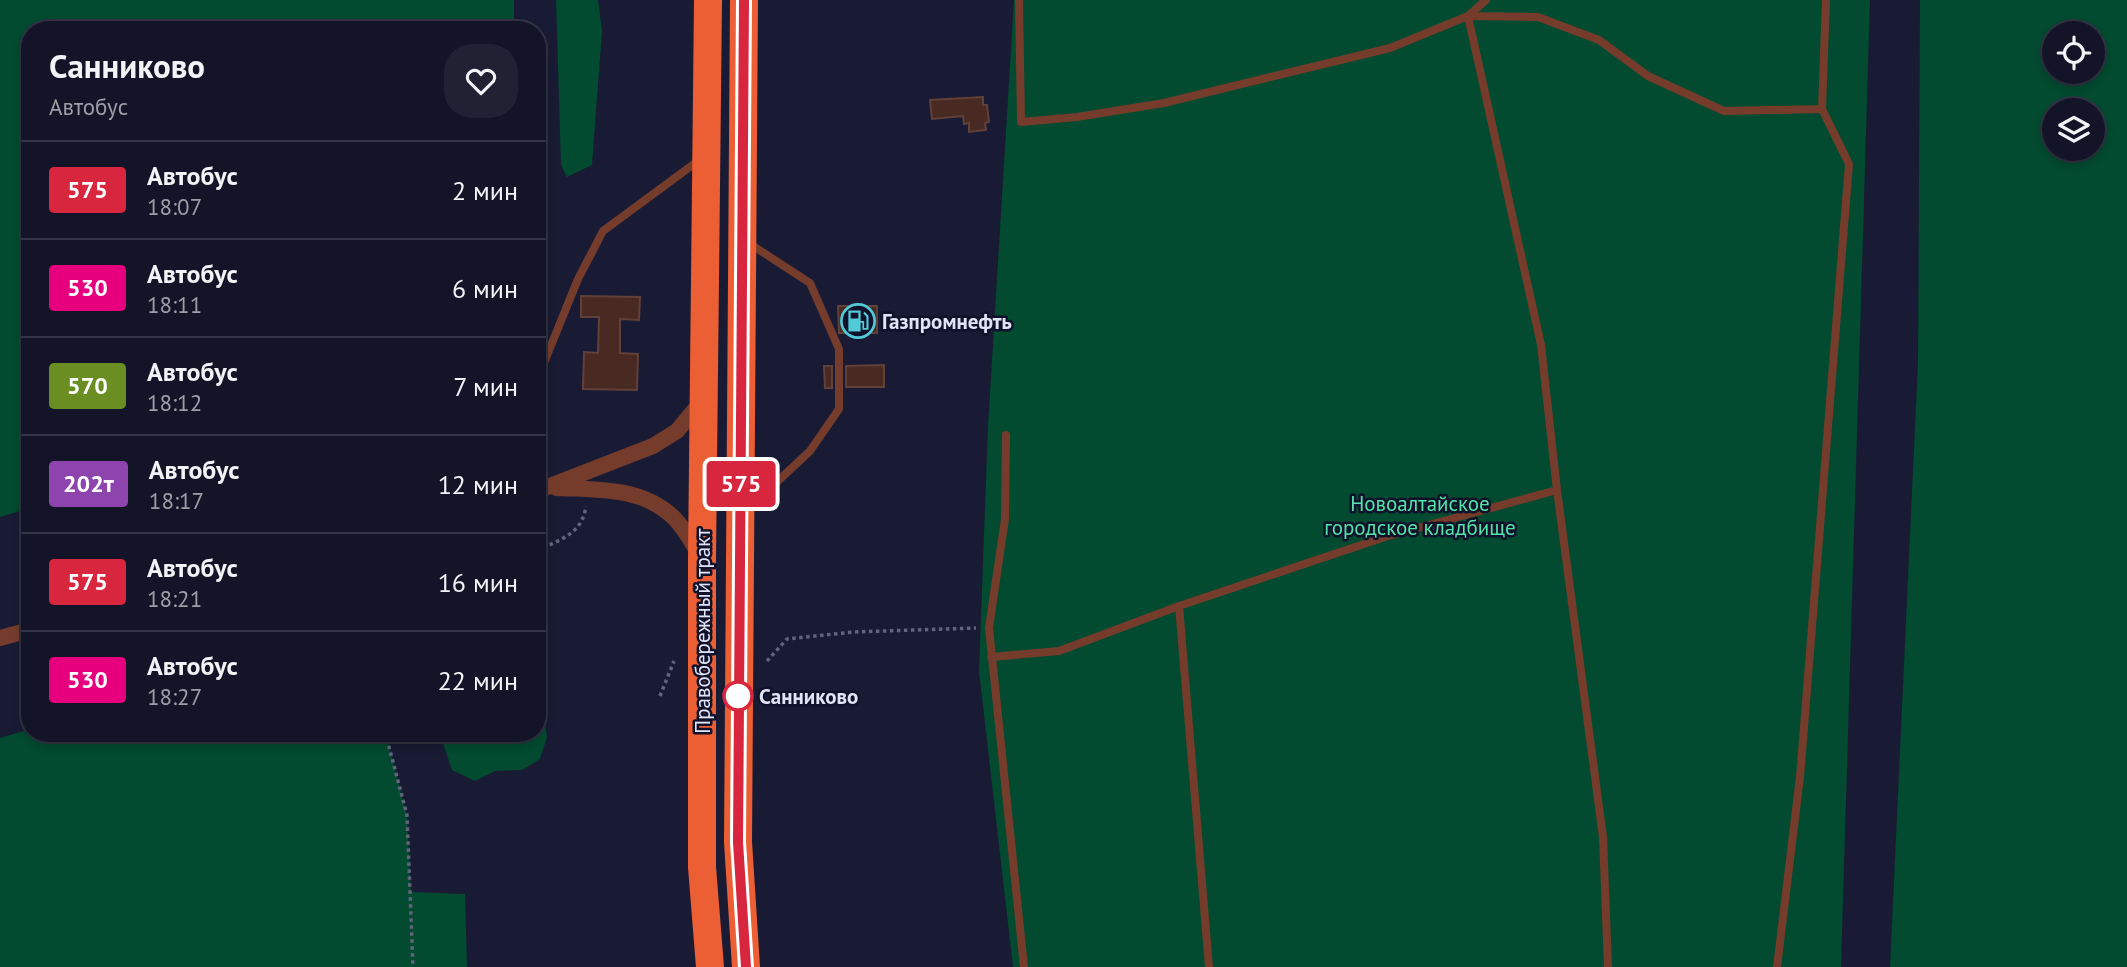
<!DOCTYPE html>
<html lang="ru">
<head>
<meta charset="utf-8">
<style>
  :root { --surface:#131427; --page:#202133; --text:#f1f3f6; --muted:#9d9ea7; --line:#323344 }
  body { margin:0; font-family:"PT Sans",sans-serif; background:var(--page); color:var(--text); height:100vh; display:flex; flex-direction:column; font-size:26px; white-space:nowrap }
  * { box-sizing:border-box; margin:0 }
  p { font-size:23px; color:var(--muted) }
  .icon { flex:none; width:38px; height:38px; fill:none; stroke:currentColor; stroke-width:2; stroke-linecap:round; stroke-linejoin:round }
  .map { position:relative; flex:1; overflow:hidden }
  .details { position:absolute; left:21px; top:21px; width:525px; height:721px; display:flex; flex-direction:column; background:var(--surface); border-radius:28px; box-shadow:0 4px 10px #0003,0 0 0 2px var(--line) }
  .details>* { flex:none }
  .badge { padding:0 14px; border-radius:5px; font-size:24px; line-height:46px }
  .tools { position:absolute; left:2042px; top:21px; display:grid; gap:14px }
  .tools a { display:grid; place-items:center; width:63px; height:63px; border-radius:50%; background:var(--surface); box-shadow:0 4px 10px #0003,0 0 0 2px var(--line); font-size:35px }
  .map>.badge { position:absolute; translate:-50% -50%; box-shadow:0 0 0 4px #fff }
  .round { display:grid; place-items:center; flex:none; width:74px; height:74px; border-radius:28px; background:var(--page) }
  .overview { display:flex; align-items:center; justify-content:space-between; height:119px; padding:0 28px }
  h1 { font-size:33px; font-weight:800; line-height:52px }
  ul { padding:0; list-style:none }
  li { display:flex; align-items:center; gap:21px; height:98px; padding:0 28px; border-top:2px solid var(--line) }
  li div { flex:1 }
  li b { display:block; font-size:26px }
  li em { font-style:normal }
  li .badge { min-width:77px; font-weight:700; text-align:center }
  .map>svg:first-child { display:block }
  .green { fill:#024a30; fill-rule:evenodd }
  .building { fill:#492a23; stroke:#614039; stroke-width:2 }
  .lines { fill:none; stroke-linecap:round; stroke-linejoin:round }
  .path { stroke:#62647b; stroke-width:3.5; stroke-dasharray:3.5 3.5; stroke-linecap:butt }
  .lane { stroke:#753c2c; stroke-width:8 }
  .street { stroke:#753c2c; stroke-width:16 }
  .highway { stroke:#ec5e33; stroke-width:28 }
  .line-casing { stroke:#fff; stroke-width:16 }
  .line { stroke:#d7263d; stroke-width:10 }
  .stop-dot { fill:#fff; stroke:#d7263d; stroke-width:3.5 }
  .labels { text-anchor:middle; dominant-baseline:central; stroke-width:5; stroke-linejoin:round; paint-order:stroke }
  .poi-label { font-size:21px; font-weight:bold; fill:#e1e4f6; stroke:#10112a; text-anchor:start }
  .park-label { font-size:21px; fill:#51e6a8; stroke:#10112a }
  .street-label { font-size:21px; fill:#e1e4f6; stroke:#10112a }
  .stop-label { font-size:21px; font-weight:bold; fill:#e1e4f6; stroke:#10112a; text-anchor:start }
</style>
</head>
<body>
<div class="map">
<svg width="2127" height="967" viewBox="0 0 2127 967">
  <rect width="100%" height="100%" fill="#191b34"/>
  <path class="green" d="M0,0H514V30H30V508L0,517Z
    M556,0H598L602,31L592,165L567,177L561,165Z
    M1014,0H1870L1841,967H1013L979,671L988,426Z
    M1920,0H2127V967H1890L1918,362ZM2054,33H2093V72H2054ZM2054,110H2093V149H2054Z
    M537,661L542,676V703L547,737L540,759L522,770L495,771L475,781L452,770L442,740L434,733H537Z
    M30,729V733H383L388,743L407,815L411,892L465,894L467,967H0V738Z"/>
  <path class="building" d="M983,97V105H987L989,122L985,123L986,130L969,132V123L964,124L963,116L932,119L930,100Z
    M581,296L640,297L639,320L620,319V353L638,354L637,390L583,389L584,352L598,353L599,317H581Z
    M838,306H877V333H839Z
    M884,365V387H846V366Z
    M824,366H832V388H825Z"/>
  <g class="lines">
    <path class="path" d="M537,551C560,539 582,535 586,506
      M767,661L787,639L853,632L976,628
      M660,696L674,661
      M383,733L388,743L407,815L413,967"/>
    <path class="lane" d="M1019,0L1021,122L1077,117L1164,103L1390,48L1468,16L1486,0
      M1822,109L1826,0
      M537,380L578,279L603,231L698,161
      M1006,435L1005,519L989,628L1024,967
      M747,510L810,451L839,409V349L810,283L747,242
      M1179,606L1209,967
      M991,657L1059,651L1179,606L1385,537L1557,490
      M1608,967L1603,837L1557,490L1541,345L1468,16L1538,17L1599,40L1648,76L1724,111L1822,109L1849,164L1800,777L1777,967"/>
    <path class="street" d="M557,488C599,490 644,487 675,519C685,529 692,543 700,555
      M537,491L653,446L677,431L701,402
      M0,638L30,630"/>
    <path class="highway" d="M708,0L702,558V867L710,967
      M744,0L738,842L746,967"/>
  </g>
  <g class="lines">
    <g class="line-casing">
      <path id="line" d="M744,0L738,842L746,967"/>
    </g>
    <use href="#line" class="line"/>
  </g>
  <defs>
    <g id="fuel-ring" transform="scale(1.75)"><circle r="9.5" fill="#10112a" stroke="#52cbd9" stroke-width="1.5"/><path d="M-5.5-6h7V0h2V4h1.3V-2.5L3-4.5l.8-.8L6-3V5H2.5V1h-1V6h-7ZM-4.2-4.7v3.2H.2V-4.7Z" fill="#52cbd9"/></g>
  </defs>
  <g fill-rule="evenodd">
    <use href="#fuel-ring" x="858" y="321"/>
  </g>
  <circle class="stop-dot" cx="738" cy="696" r="14"/>
  <g class="labels">
    <g class="poi-label">
      <text x="882" y="321">Газпромнефть</text>
    </g>
    <g class="park-label">
      <text x="1420" y="503">Новоалтайское<tspan x="1420" dy="24">городское кладбище</tspan></text>
    </g>
    <g class="street-label">
      <text transform="translate(702 631) rotate(-90)">Правобережный тракт</text>
    </g>
    <g class="stop-label">
      <text x="759" y="696">Санниково</text>
    </g>
  </g>
</svg>
<div class="tools">
<a><svg class="icon" aria-label="locate" viewBox="0 0 24 24"><circle cx="12" cy="12" r="6"/><path d="M12 2v4M12 18v4M2 12h4M18 12h4"/></svg></a>
<a><svg class="icon" aria-label="layers" viewBox="0 0 24 24"><path d="M12 4l9 5-9 5-9-5zM3 14l9 5 9-5"/></svg></a>
</div>
<b class="badge" style="left:741px;top:484px;background:#d7263d;color:#fff">575</b>
<section class="details">
<div class="overview"><div><h1>Санниково</h1><p>Автобус</p></div><a class="round"><svg class="icon" aria-label="heart" viewBox="0 0 24 24"><path d="M12 20l-8-8c-3-5 5-10 8-4 3-6 11-1 8 4z"/></svg></a></div>
<ul>
<li><span class="badge" style="background:#d7263d;color:#fff">575</span><div><b>Автобус</b><p>18:07</p></div><em>2 мин</em></li>
<li><span class="badge" style="background:#e6007e;color:#fff">530</span><div><b>Автобус</b><p>18:11</p></div><em>6 мин</em></li>
<li><span class="badge" style="background:#6b8e23;color:#fff">570</span><div><b>Автобус</b><p>18:12</p></div><em>7 мин</em></li>
<li><span class="badge" style="background:#8e44ad;color:#fff">202т</span><div><b>Автобус</b><p>18:17</p></div><em>12 мин</em></li>
<li><span class="badge" style="background:#d7263d;color:#fff">575</span><div><b>Автобус</b><p>18:21</p></div><em>16 мин</em></li>
<li><span class="badge" style="background:#e6007e;color:#fff">530</span><div><b>Автобус</b><p>18:27</p></div><em>22 мин</em></li>
</ul>
</section>
</div>
</body>
</html>
